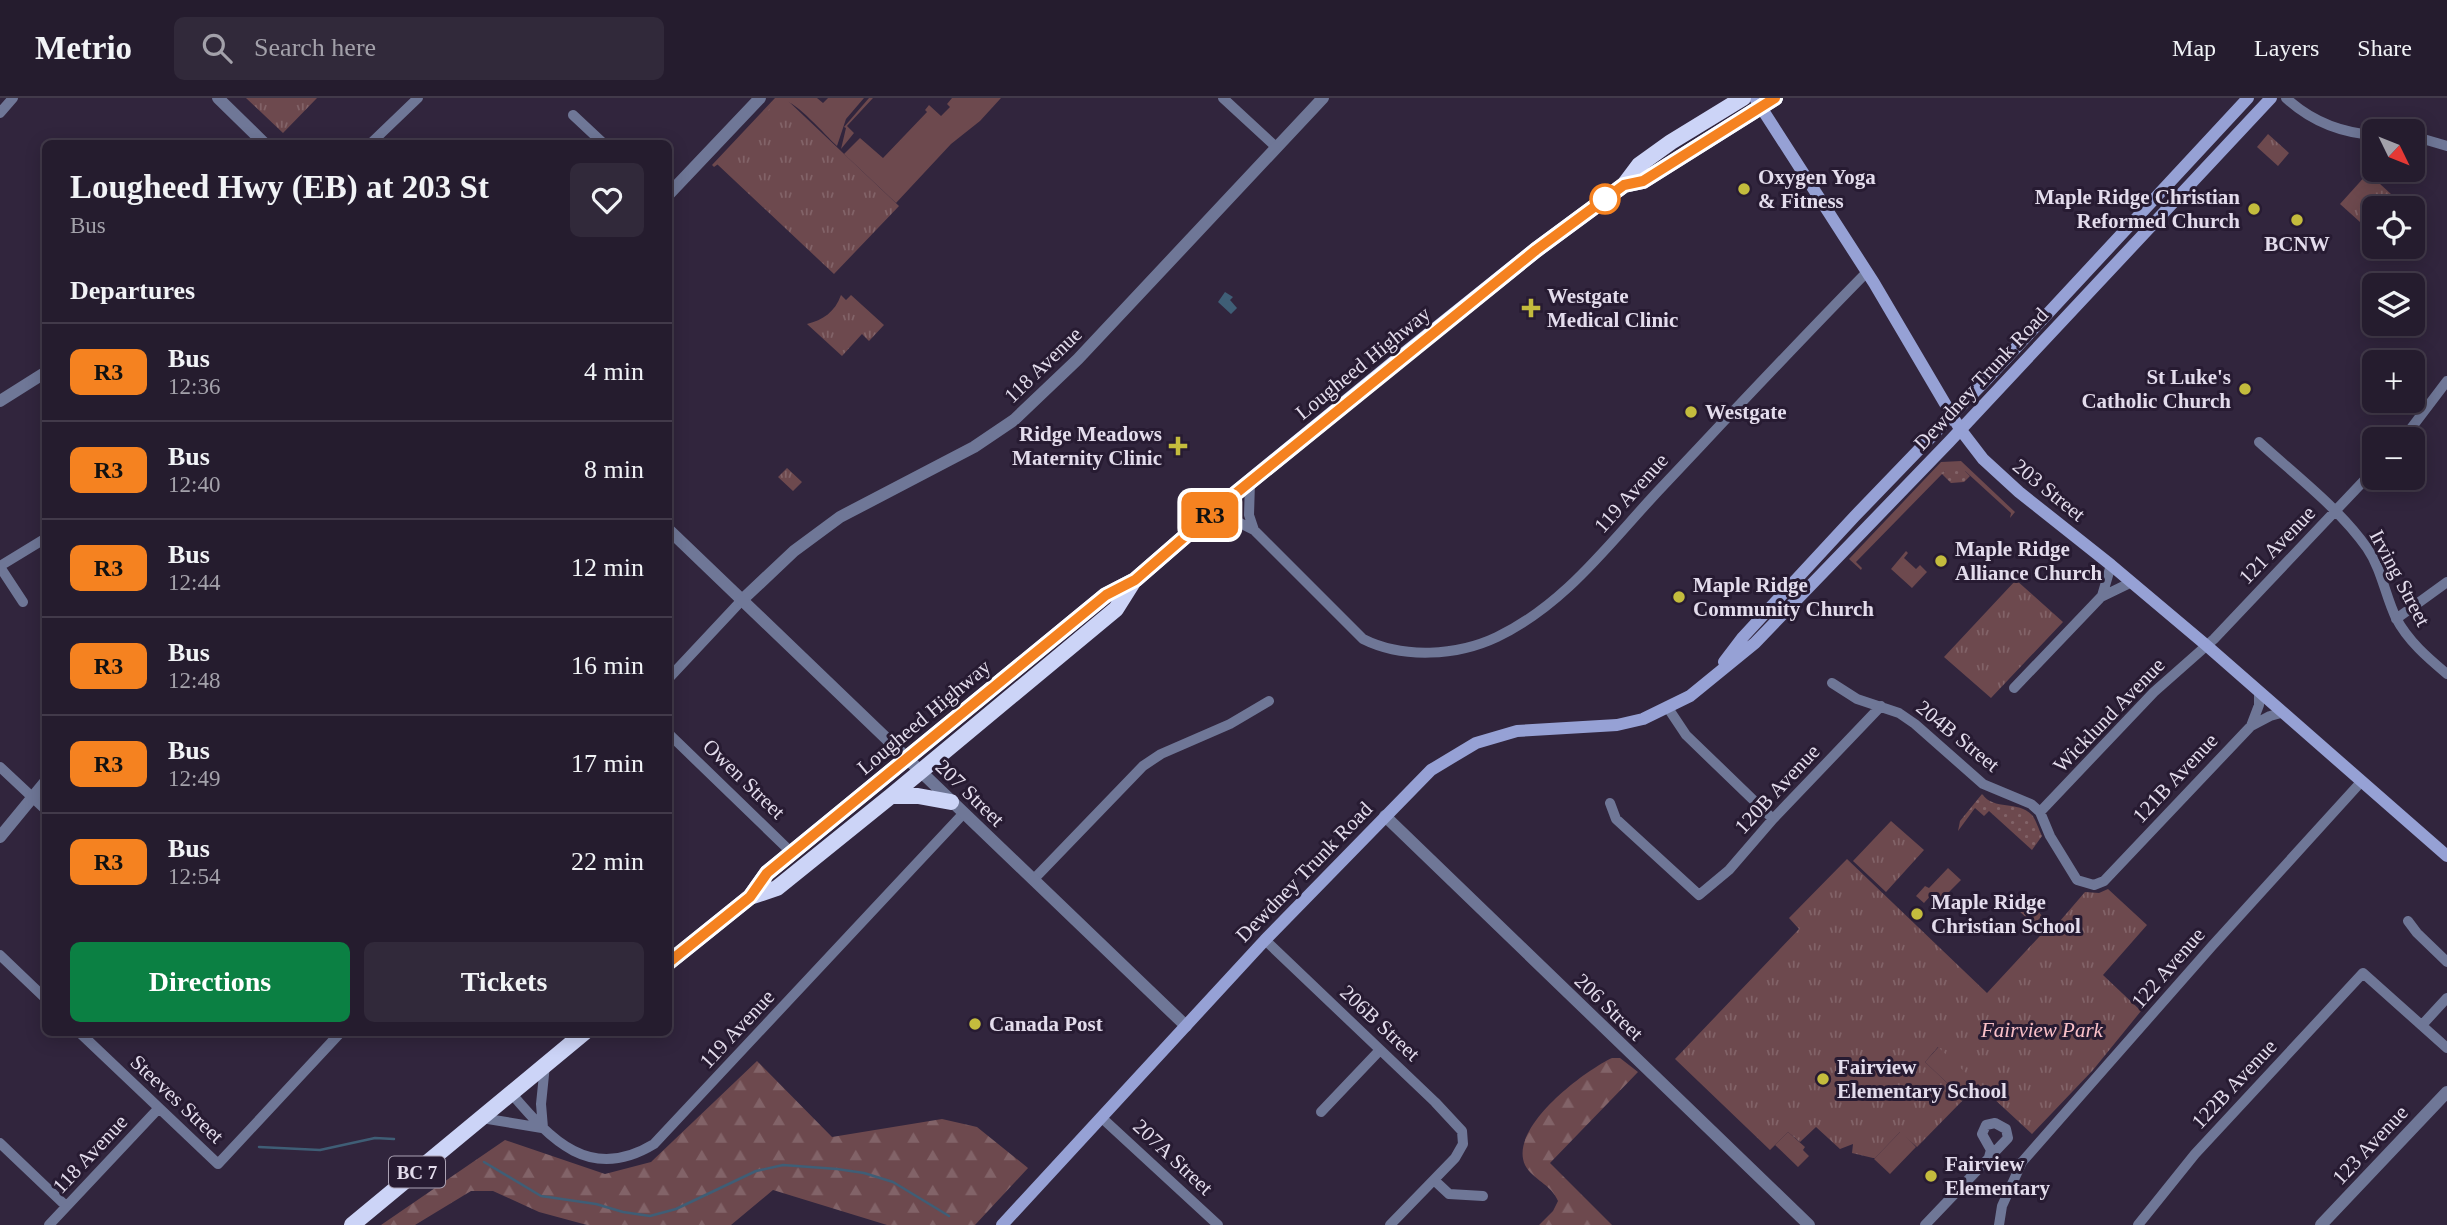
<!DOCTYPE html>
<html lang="en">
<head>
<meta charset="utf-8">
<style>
  :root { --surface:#251c2e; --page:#31293a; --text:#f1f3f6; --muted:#a3a1aa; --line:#423a4a; --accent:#0b8043 }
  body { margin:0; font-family:"Times New Roman",serif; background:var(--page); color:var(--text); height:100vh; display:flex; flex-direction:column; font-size:26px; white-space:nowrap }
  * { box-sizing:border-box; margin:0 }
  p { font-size:23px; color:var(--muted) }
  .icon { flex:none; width:38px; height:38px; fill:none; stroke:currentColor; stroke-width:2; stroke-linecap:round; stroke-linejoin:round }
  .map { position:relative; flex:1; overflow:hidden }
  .sheet { position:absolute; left:42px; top:42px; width:630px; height:896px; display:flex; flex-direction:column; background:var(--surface); border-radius:10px; box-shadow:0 4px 18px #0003,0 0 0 2px var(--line) }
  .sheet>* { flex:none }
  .badge { padding:0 14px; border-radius:10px; font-size:24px; line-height:46px }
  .needle { width:46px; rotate:133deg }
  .controls { position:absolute; left:2362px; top:21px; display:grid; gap:14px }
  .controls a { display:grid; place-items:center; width:63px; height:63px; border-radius:10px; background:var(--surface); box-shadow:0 4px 18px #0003,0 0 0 2px var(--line); font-size:35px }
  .map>.badge { position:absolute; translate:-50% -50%; box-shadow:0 0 0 4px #fff }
  h2 { padding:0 28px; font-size:26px; line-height:63px }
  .round { display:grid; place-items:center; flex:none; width:74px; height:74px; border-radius:10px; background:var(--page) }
  .summary { display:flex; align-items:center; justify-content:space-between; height:119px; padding:0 28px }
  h1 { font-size:33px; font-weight:800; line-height:52px }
  .action { display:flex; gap:14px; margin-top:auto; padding:14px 28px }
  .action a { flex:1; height:80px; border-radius:10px; background:var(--accent); color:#fff; font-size:28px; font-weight:800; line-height:80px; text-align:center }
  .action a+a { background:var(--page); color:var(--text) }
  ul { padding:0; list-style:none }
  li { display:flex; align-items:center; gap:21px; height:98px; padding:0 28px; border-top:2px solid var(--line) }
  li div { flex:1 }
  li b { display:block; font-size:26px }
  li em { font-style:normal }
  li .badge { min-width:77px; font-weight:700; text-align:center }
  header { display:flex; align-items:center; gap:42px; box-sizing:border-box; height:98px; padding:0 35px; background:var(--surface); border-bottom:2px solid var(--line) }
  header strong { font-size:33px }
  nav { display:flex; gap:38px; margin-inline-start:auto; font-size:24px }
  .search { width:490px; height:63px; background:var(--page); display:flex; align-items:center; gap:18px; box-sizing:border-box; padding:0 24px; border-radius:10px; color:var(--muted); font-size:26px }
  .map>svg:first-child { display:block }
  .grass { fill:#6d494e }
  .forest { fill:url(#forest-firs) }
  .park { fill:url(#park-tufts) }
  .garden { fill:url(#garden-dots) }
  .water { fill:url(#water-ripples) }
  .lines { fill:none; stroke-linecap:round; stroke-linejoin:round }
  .stream { stroke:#3f5e76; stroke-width:2.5 }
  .minor { stroke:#6f7797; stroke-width:10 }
  .tertiary { stroke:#6f7797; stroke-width:12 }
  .secondary { stroke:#96a1d5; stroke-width:12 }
  .trunk { stroke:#ccd4f7; stroke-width:16 }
  .line-casing { stroke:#fff; stroke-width:16 }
  .line { stroke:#f58220; stroke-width:10 }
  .poi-dot { fill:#c4bc3d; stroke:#271b32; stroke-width:2.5 }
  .stop-dot { fill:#fff; stroke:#f58220; stroke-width:3.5 }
  .labels { text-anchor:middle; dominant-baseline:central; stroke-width:6; stroke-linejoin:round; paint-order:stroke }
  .shield { fill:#271b32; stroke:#aba2b4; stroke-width:2 }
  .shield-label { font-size:19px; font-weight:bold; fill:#e3dcec }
  .poi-label { font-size:21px; font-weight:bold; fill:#e3dcec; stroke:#271b32; text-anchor:start }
  .street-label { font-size:21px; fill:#e3dcec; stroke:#271b32 }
  .park-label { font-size:21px; font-style:italic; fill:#fac0c8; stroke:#271b32 }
</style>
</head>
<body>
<header>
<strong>Metrio</strong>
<div class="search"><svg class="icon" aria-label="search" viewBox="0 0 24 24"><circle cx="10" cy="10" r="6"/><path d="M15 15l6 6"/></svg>Search here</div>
<nav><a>Map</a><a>Layers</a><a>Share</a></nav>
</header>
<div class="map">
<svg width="2447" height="1127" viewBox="0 0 2447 1127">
  <defs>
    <pattern id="forest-firs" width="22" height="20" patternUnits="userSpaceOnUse" patternTransform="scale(1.75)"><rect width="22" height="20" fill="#6d494e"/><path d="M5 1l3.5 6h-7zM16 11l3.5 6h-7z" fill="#826368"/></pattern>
    <pattern id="park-tufts" width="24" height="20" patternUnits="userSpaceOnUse" patternTransform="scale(1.75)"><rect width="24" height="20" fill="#6d494e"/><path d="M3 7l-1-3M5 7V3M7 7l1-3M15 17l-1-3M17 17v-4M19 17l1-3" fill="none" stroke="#826368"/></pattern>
    <pattern id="garden-dots" width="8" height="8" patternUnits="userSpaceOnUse" patternTransform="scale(1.75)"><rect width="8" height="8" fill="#6d494e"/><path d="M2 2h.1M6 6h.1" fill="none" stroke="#826368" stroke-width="1.8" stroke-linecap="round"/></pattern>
    <pattern id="water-ripples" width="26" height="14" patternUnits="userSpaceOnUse" patternTransform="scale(1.75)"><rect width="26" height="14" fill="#3f5e76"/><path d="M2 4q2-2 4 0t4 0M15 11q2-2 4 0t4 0" fill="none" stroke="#5b748a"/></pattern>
  </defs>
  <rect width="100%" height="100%" fill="#31253d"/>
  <path class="grass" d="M775,0H817L823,5L828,0H864L846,21L837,48C824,36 798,5 783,2L725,61L714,69L712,67Z
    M869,0H873L847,28L854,35L841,51L846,30L844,29Z
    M952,0H1001L980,23L951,46L896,105L844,56L860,40L883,60L927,14L925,12L929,7L941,18L950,9L947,6Z
    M1961,363L2015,414L2010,420L2011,415L1965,373H1945L1856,464L1862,470L1861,472L1849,461L1941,364Z
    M1906,453L1908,455L1904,460L1916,471L1920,467L1927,474L1912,490L1891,471Z
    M1948,770L1961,782L1943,800L1933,795L1924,805L1916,798L1925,788L1929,790Z
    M1962,923L2001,961L1964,1001L1925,964Z
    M1901,1033L1916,1049L1890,1076L1874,1061Z
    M1788,1034L1805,1049L1803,1052L1809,1058L1798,1069L1775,1047Z"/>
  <path class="forest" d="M1612,960H1620L1638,974L1550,1065L1612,1127H1539L1553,1113L1558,1103C1551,1086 1533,1082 1525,1067C1508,1030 1584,973 1612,960Z
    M757,963L832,1039L942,1021L977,1029L1028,1070L975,1127H887L773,1092L731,1127H587L539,1114L493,1093H471L415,1127H381L505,1042L605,1076L651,1064Z"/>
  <path class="park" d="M246,0H317L283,35Z
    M780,0H785L899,108L834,176L717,66Z
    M2268,36L2289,55L2278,68L2257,49Z
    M2368,75L2391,96L2378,110H2375V114L2361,129L2360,124L2340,106Z
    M841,197L846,202L851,197L884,227L869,243L862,236L842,258L807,226C823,222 835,214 841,197Z
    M787,370L802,384L793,393L778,379Z
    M2016,482L2063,524L1991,600L1944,559Z
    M1891,723L1924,752L1886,794L1853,763Z
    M1847,761L1987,895L2051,826L2060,823L2085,794L2099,795L2108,791L2147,827L2103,877L2141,913L2093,972L2032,1036L1938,949L1925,964L1964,1001L1917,1049L1900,1034L1875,1060H1873L1852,1055L1853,1046L1840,1051L1816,1029L1800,1044L1788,1034L1770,1052L1675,961L1799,831L1789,820Z
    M2022,793L2042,818L2038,822L2042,826L2038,831L2011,805Z"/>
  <path class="garden" d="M1945,373H1965L1970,378L1964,384L1951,385L1941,375Z
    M1982,696C1994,713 2018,702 2032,717C2036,722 2039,732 2042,738L2032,752L1989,713L1984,718L1975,710L1958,733L1960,723Z"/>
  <path class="water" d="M1225,194L1233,199L1230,202L1237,210L1231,216L1218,204Z"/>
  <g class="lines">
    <path class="stream" d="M259,1049L320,1052L375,1040L394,1041
      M484,1064L541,1098L596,1106L623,1114L650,1118L676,1111L756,1073L783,1067L837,1071L864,1075L893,1084L949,1118"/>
    <path class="minor" d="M1223,0L1276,49
      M2286,0C2311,23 2341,35 2375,37
      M0,15L13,0
      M573,17L604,46
      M2413,38L2447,48
      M370,46L418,0
      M2403,341L2447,283
      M2259,344C2294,376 2340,411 2367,450C2382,472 2385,497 2396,520C2408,543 2428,560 2447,576
      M1250,384L1249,417L1254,432
      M1206,421L1238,424L1254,432L1363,541C1403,561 1457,558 1497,539C1566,506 1610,444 1661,390C1729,318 1797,245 1867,174
      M0,468L46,440
      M0,469L23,504
      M2102,498L2111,467
      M2396,521L2447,484
      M668,581L742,502
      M1832,585L1857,601L1899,615L1915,626L1983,686L2031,706L2040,714L2050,738L2077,782L2094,787L2104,783L2251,628L2270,618L2281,615
      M2014,590L2101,499L2132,484
      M1668,610L1686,637L1773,721
      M2251,628L2259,607V595
      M668,635L792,755
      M0,669L46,712
      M1610,705L1616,721L1699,797L1729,772L1773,721L1881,608
      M2040,714L2154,594L2214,541L2375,371
      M1033,782L1143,668L1161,656L1230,626L1269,603
      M2408,823L2417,835L2447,864
      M1265,842L1435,1004L1462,1033L1463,1046L1455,1060L1390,1127
      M0,857L46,901
      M2422,927L2447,900
      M79,934L218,1066L341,934
      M511,995C551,1042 590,1085 654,1046L963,716
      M1321,1014L1380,952
      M482,1020L542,1030
      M1102,1020L1218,1127
      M543,1030L541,1006L545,967
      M0,1045L66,1108
      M1434,1082L1449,1096L1483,1098
      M49,1127L158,1011
      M1925,1127L2008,1040L2006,1031L1995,1025L1986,1027L1982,1036L1991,1052L1989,1059
      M1999,1127L2002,1108L2022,1064L2212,848L2361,684
      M2138,1127L2195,1056L2363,875L2447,950"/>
    <path class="tertiary" d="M218,0L265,46
      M668,97L760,0
      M0,303L46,274
      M668,431L1186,928
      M742,502L794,453L840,419L974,349L1014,322L1078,261L1323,0
      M1385,718L1809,1127
      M0,739L46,683
      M2321,1127L2447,994"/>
    <path class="secondary" d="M1755,0L1874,185L1960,331L1983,361L2019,394L2111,467L2206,547L2447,758
      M1724,564L1743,539L1854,419L1987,281L2248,0
      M1002,1127L1265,842L1431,672L1476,645L1517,633L1617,627L1643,621L1690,598L1755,545L1949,344L2271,0"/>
    <path class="trunk" d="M1624,87L1643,83L1775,0
      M891,698H918L951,704
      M750,799L777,790L891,698L1116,511L1133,484
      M668,865L750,799L767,775L1106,497L1135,482L1219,409L1400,261L1536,152L1624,87L1639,67L1671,44L1743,0
      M352,1127L585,934"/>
  </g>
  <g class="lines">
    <g class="line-casing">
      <path id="line" d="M668,865L750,799L767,775L1106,497L1135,482L1219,409L1536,152L1624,87L1643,83L1775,0"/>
    </g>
    <use href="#line" class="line"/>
  </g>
  <g class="poi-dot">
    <circle cx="1744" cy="91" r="7"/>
    <circle cx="2254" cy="111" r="7"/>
    <circle cx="2297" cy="122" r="7"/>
    <path d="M1527.5 199.5h7v7h7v7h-7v7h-7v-7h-7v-7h7z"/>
    <circle cx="2245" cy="291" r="7"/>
    <circle cx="1691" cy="314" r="7"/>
    <path d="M1174.5 337.5h7v7h7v7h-7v7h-7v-7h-7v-7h7z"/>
    <circle cx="1941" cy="463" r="7"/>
    <circle cx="1679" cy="499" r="7"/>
    <circle cx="1917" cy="816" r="7"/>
    <circle cx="975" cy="926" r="7"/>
    <circle cx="1823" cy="981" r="7"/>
    <circle cx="1931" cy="1078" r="7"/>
  </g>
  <circle class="stop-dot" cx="1605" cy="101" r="14"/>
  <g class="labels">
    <rect class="shield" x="389" y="1058.5" width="56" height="31" rx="5"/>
    <g class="shield-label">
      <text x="417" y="1074">BC 7</text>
    </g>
    <g class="poi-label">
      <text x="1758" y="79">Oxygen Yoga<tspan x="1758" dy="24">&amp; Fitness</tspan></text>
      <text x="2240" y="99" text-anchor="end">Maple Ridge Christian<tspan x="2240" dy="24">Reformed Church</tspan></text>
      <text x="2297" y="146" text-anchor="middle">BCNW</text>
      <text x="1547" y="198">Westgate<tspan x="1547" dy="24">Medical Clinic</tspan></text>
      <text x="2231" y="279" text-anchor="end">St Luke's<tspan x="2231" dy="24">Catholic Church</tspan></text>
      <text x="1705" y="314">Westgate</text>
      <text x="1162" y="336" text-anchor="end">Ridge Meadows<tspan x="1162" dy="24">Maternity Clinic</tspan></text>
      <text x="1955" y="451">Maple Ridge<tspan x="1955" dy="24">Alliance Church</tspan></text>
      <text x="1693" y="487">Maple Ridge<tspan x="1693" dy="24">Community Church</tspan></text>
      <text x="1931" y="804">Maple Ridge<tspan x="1931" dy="24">Christian School</tspan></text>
      <text x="989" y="926">Canada Post</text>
      <text x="1837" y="969">Fairview<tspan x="1837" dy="24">Elementary School</tspan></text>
      <text x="1945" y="1066">Fairview<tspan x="1945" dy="24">Elementary</tspan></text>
    </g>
    <g class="street-label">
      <text transform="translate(1363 265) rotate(-39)">Lougheed Highway</text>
      <text transform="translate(1043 267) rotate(-44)">118 Avenue</text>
      <text transform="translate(1981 281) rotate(-47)">Dewdney Trunk Road</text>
      <text transform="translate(2049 392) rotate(39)">203 Street</text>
      <text transform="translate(1631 395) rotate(-48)">119 Avenue</text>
      <text transform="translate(2277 447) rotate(-46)">121 Avenue</text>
      <text transform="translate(2400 480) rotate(62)">Irving Street</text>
      <text transform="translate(2109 617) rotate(-46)">Wicklund Avenue</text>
      <text transform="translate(924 619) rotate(-40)">Lougheed Highway</text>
      <text transform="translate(1958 638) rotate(39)">204B Street</text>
      <text transform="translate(2175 680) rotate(-47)">121B Avenue</text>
      <text transform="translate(744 681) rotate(44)">Owen Street</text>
      <text transform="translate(1777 691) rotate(-47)">120B Avenue</text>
      <text transform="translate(970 695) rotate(44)">207 Street</text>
      <text transform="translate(1304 774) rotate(-46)">Dewdney Trunk Road</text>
      <text transform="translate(2168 870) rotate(-49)">122 Avenue</text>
      <text transform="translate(1609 909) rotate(44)">206 Street</text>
      <text transform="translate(1380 925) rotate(43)">206B Street</text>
      <text transform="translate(737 931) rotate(-47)">119 Avenue</text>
      <text transform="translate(2234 986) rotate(-47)">122B Avenue</text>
      <text transform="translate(177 1001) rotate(43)">Steeves Street</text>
      <text transform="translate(2370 1047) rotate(-47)">123 Avenue</text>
      <text transform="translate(90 1056) rotate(-47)">118 Avenue</text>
      <text transform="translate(1173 1059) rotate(43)">207A Street</text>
    </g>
    <g class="park-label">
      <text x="2042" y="932">Fairview Park</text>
    </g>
  </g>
</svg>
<div class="controls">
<a><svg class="needle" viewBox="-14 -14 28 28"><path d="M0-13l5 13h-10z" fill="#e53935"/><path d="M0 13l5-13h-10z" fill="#a3a1aa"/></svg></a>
<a><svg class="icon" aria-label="locate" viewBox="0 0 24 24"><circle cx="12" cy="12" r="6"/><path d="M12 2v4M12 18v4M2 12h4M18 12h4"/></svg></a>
<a><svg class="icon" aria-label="layers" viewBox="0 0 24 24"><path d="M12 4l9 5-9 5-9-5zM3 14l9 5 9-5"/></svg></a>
<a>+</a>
<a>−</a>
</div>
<b class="badge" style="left:1210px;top:417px;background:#f58220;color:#111">R3</b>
<section class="sheet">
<div class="summary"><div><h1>Lougheed Hwy (EB) at 203 St</h1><p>Bus</p></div><a class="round"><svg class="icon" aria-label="heart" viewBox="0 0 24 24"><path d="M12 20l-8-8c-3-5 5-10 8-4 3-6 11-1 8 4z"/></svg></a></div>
<h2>Departures</h2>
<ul>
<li><span class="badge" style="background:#f58220;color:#111">R3</span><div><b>Bus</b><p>12:36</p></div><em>4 min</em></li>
<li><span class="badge" style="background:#f58220;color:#111">R3</span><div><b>Bus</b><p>12:40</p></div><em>8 min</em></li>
<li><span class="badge" style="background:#f58220;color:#111">R3</span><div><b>Bus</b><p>12:44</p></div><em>12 min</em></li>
<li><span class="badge" style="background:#f58220;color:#111">R3</span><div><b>Bus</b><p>12:48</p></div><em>16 min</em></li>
<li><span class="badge" style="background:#f58220;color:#111">R3</span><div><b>Bus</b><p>12:49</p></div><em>17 min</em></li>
<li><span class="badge" style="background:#f58220;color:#111">R3</span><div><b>Bus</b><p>12:54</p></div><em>22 min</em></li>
</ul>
<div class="action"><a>Directions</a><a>Tickets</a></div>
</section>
</div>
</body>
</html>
